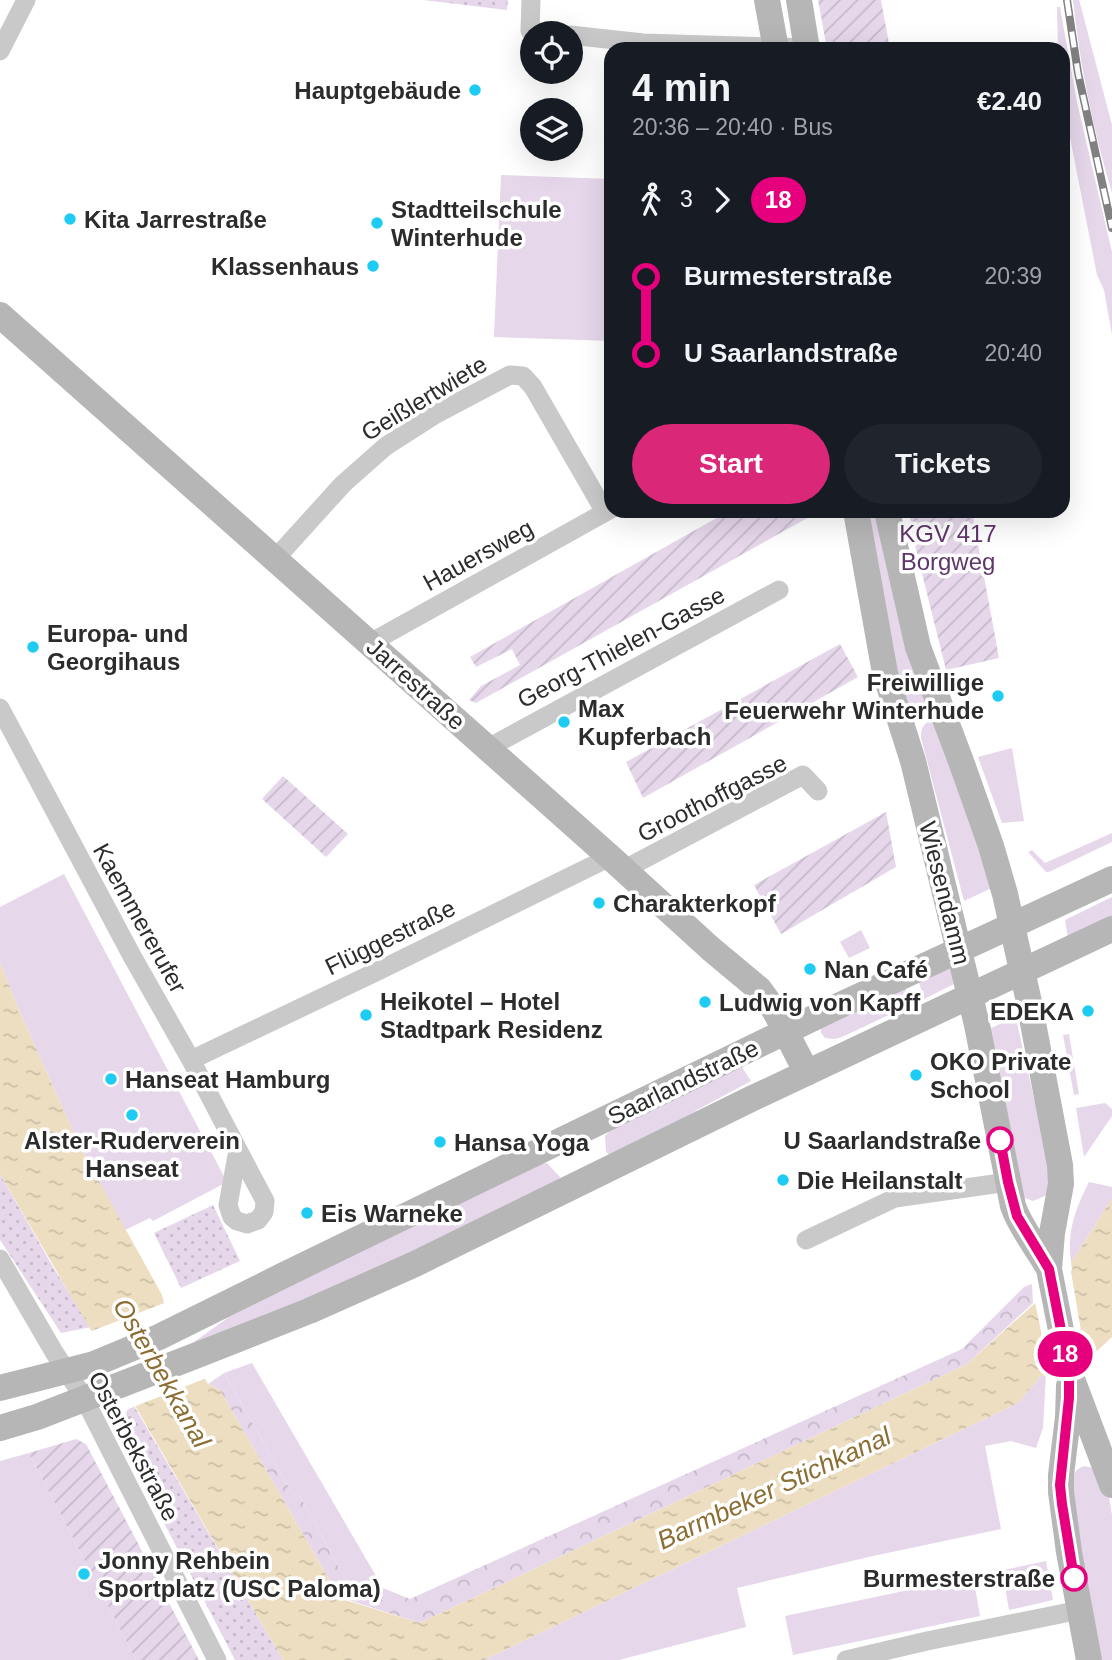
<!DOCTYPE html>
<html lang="en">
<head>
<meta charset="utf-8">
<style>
  :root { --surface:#171b24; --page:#20242c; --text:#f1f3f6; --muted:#9ea1a6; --accent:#db2777 }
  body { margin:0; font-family:Arial,sans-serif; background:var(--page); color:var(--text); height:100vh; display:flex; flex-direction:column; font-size:26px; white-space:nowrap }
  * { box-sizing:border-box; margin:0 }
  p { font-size:23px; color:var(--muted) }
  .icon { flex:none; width:38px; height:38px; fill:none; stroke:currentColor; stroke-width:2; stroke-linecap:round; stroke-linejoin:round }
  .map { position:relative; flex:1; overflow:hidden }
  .drawer { position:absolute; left:604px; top:42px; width:466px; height:476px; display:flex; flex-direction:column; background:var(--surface); border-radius:21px; box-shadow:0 7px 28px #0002 }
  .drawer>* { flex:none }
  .badge { padding:0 14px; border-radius:23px; font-size:24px; line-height:46px }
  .controls { position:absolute; left:520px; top:21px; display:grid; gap:14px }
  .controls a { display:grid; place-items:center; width:63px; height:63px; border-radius:50%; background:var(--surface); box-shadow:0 7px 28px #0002; font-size:35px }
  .map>.badge { position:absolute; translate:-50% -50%; box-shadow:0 0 0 4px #fff }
  .legs { display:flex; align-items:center; gap:10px; height:77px; padding:0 28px; font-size:23px }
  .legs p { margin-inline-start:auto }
  .overview { display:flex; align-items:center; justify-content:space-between; height:119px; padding:0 28px }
  h1 { font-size:38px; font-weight:800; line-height:52px }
  .cta { display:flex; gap:14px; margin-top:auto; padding:14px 28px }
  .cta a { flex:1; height:80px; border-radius:42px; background:var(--accent); color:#fff; font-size:28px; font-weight:800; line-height:80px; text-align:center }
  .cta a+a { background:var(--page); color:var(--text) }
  ul { padding:0 28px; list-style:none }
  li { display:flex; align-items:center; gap:24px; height:77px; font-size:26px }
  li i { display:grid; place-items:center; width:10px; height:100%; margin:0 9px; background:currentColor }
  li i::after { content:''; width:18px; height:18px; margin:-9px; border:5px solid; border-radius:50%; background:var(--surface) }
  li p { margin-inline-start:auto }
  li:first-child i { background:linear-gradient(#0000 50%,currentColor 0) }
  li:last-child i { background:linear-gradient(currentColor 50%,#0000 0) }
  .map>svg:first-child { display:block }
  .grass { fill:#e6d7eb }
  .forest { fill:url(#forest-crowns) }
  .park { fill:url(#park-dots) }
  .garden { fill:url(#garden-furrows) }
  .water { fill:url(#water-ripples) }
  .pier { fill:#fff }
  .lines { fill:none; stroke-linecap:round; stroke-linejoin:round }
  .street { stroke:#c9c9c9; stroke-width:19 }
  .secondary { stroke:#b6b6b6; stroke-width:26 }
  .rail-casing { stroke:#818181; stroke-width:8 }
  .rail { stroke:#fff; stroke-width:5; stroke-dasharray:16; stroke-linecap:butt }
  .line-1-casing { stroke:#fff; stroke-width:16 }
  .line-1 { stroke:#e6007e; stroke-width:10 }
  .poi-dot { fill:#1eccf3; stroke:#fff; stroke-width:2.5 }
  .stop-1-dot { fill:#fff; stroke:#e6007e; stroke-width:3.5 }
  .labels { text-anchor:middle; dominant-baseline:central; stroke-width:7; stroke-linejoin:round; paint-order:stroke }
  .poi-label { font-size:24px; font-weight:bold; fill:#2c2c2c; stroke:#fff; text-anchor:start }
  .street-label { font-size:24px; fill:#2c2c2c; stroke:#fff }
  .park-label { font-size:24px; fill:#5f366a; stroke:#fff }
  .stop-label { font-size:24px; font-weight:bold; fill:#2c2c2c; stroke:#fff; text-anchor:end }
  .water-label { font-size:26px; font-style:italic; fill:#8c6d32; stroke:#fff }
</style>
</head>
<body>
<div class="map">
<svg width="1112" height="1660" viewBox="0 0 1112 1660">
  <defs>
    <pattern id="forest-crowns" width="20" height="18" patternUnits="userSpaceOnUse" patternTransform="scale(1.75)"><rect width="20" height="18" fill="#e6d7eb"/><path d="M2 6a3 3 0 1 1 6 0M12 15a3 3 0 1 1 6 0" fill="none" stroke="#c5b9ca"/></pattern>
    <pattern id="park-dots" width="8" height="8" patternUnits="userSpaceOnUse" patternTransform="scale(1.75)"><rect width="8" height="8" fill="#e6d7eb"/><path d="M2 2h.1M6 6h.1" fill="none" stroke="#c5b9ca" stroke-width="1.8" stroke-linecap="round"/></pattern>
    <pattern id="garden-furrows" width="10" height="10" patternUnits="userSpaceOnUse" patternTransform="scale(1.75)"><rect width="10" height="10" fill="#e6d7eb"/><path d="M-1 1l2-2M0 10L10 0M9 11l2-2" fill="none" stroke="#c5b9ca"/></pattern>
    <pattern id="water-ripples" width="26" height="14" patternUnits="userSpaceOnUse" patternTransform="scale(1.75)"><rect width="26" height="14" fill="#eddec1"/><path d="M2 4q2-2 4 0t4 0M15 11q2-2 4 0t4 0" fill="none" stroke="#cbbfa6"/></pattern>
  </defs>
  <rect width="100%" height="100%" fill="#fff"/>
  <path class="grass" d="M1073,0H1079L1080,3L1112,125V193C1093,130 1080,65 1073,0Z
    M1057,7H1060L1077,102L1112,252V335L1104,290L1097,275L1062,97V49H1058Z
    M501,175L611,179V341L494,337Z
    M864,511H880L929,705L916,710L906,704L899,686Z
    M931,720L935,723L994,887L964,901L921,738C921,729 922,725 931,720Z
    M1012,748L1024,821L1002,823L978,757Z
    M1112,833V842L1049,872H1046L1028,852L1032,850L1045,863Z
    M64,874L227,1182L153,1221L150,1218L125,1230L80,1147L19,1010L0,963V907Z
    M1112,897V918L1068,939L1065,920Z
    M861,930L870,948L849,958L840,942Z
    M941,967L952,969L954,984L924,999L918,979Z
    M905,985L910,1005L842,1037L835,1039L825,1038L821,1033V1027Z
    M1013,1018L1016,1019L1035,1103L1046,1135L1051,1171L1047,1195L1033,1201L1025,1198L1018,1191L987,1030Z
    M1069,1034L1079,1094L1074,1095L1063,1035Z
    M740,1064L751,1081L697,1110L660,1136L616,1159L606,1152L605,1136L621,1119Z
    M1105,1103L1112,1109V1116L1084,1157L1076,1108Z
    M547,1163L560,1177L556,1188L357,1284L191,1344L229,1317L523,1165Z
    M1089,1182L1112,1187V1198L1071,1263C1067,1230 1075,1210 1089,1182Z
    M252,1363L383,1588L346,1580L301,1498L291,1491L224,1373Z
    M1046,1373L1043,1428L1036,1448L1011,1441L985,1446L1001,1529L873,1556L737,1588L746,1627L619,1660H484L1018,1403L1040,1377Z
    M29,1453L136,1660H0V1461Z
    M1085,1466L1092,1468L1109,1497L1112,1515V1660H1099L1069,1495C1071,1482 1070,1470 1085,1466Z
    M1046,1561L1053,1600L1009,1610L1004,1581L975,1587L980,1616L793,1655L785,1616Z"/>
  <path class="forest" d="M1032,1284L1033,1303L967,1364L420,1623L342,1598L330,1581L220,1390L208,1384L224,1373L291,1491L301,1498L346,1580L383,1588L410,1599L962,1349L1024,1287Z"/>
  <path class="park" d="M423,0H508L507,10Z
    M0,1174L53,1267L91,1327L61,1333L0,1240Z
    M213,1205L240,1261L181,1288L154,1233Z
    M134,1406L283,1660H235L120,1438L127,1410Z"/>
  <path class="garden" d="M818,0H881L890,49H827Z
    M729,511H820L476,703L469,700L481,686L520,665L512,649L476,667L470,657Z
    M909,511H972L999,658L946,670L914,541Z
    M840,644L858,677L643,798L626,762Z
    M283,776L348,834L326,857L262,799Z
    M886,812L896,867L781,934L754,885Z
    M76,1439L86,1444L199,1660H136L29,1453Z"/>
  <path class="water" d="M0,963L19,1010L80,1147L162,1295L166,1311L208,1384L220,1390L330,1581L342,1599L420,1623L967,1364L1072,1270L1071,1263L1112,1198V1337L1097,1351L1084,1350L1040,1377L1018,1403L484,1660H283L0,1174Z"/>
  <path class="pier" d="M1069,1260L1085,1354L1050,1375L1034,1297L1068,1268Z
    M167,1302L169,1310L209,1377L131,1408L89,1332Z"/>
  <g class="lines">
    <path class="street" d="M531,0L530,31L552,33
      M570,35L643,43L807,48
      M0,51L26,0
      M275,559L343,484L386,446L436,414L510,375L523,376L533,387L605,512
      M370,643L611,509
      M0,708L132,956L191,1060L238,1150L228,1205L232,1217L237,1221L247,1224L258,1220L264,1212L265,1201L238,1150
      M488,748L779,590
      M625,869L803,775L818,791
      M191,1060L378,971L610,857
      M806,1240L895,1198L1008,1182
      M0,1259L54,1352L84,1398L217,1660
      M846,1660L927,1641L1080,1610"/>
    <path class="secondary" d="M767,0L776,49
      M799,0L807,49
      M0,315L610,857L711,949L759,989L775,1011L807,1073
      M856,511L885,673L913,761L977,1025L1013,1206C1021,1229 1037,1247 1049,1269
      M887,511L918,647L962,764L991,846L1005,894L1029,1002L1060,1165L1061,1184L1052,1233L1049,1269L1069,1371L1112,1485
      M1069,1386L1068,1417L1061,1475V1492L1069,1552L1089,1660
      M0,1388L94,1364L159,1337L282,1276L834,1008L1112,879
      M0,1428L37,1417L200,1354L309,1311L415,1264L753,1098L1112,929"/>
    <g class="rail-casing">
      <path id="rail" d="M1067,0L1078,73L1112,228"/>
    </g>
    <use href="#rail" class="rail"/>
  </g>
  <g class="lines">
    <g class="line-1-casing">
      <path id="line-1" d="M1000,1140L1008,1182L1017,1216L1049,1269L1069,1371V1398L1060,1485L1062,1504L1074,1578"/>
    </g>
    <use href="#line-1" class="line-1"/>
  </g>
  <g class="poi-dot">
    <circle cx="475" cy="90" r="7"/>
    <circle cx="70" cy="219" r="7"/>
    <circle cx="377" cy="223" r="7"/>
    <circle cx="373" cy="266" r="7"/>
    <circle cx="33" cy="647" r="7"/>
    <circle cx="998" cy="696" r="7"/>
    <circle cx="564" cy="722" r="7"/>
    <circle cx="599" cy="903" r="7"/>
    <circle cx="810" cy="969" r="7"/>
    <circle cx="705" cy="1002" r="7"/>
    <circle cx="1088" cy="1011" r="7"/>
    <circle cx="366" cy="1015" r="7"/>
    <circle cx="916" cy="1075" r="7"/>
    <circle cx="111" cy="1079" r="7"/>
    <circle cx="132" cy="1115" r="7"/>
    <circle cx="440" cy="1142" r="7"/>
    <circle cx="783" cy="1180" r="7"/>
    <circle cx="307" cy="1213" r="7"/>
    <circle cx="84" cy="1574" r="7"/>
  </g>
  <g class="stop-1-dot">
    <circle cx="1000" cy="1140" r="12"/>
    <circle cx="1074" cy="1578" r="12"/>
  </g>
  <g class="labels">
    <g class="poi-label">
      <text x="461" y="90" text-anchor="end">Hauptgebäude</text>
      <text x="391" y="209">Stadtteilschule<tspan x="391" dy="28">Winterhude</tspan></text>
      <text x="84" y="219">Kita Jarrestraße</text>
      <text x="359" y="266" text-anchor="end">Klassenhaus</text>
      <text x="47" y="633">Europa- und<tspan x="47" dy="28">Georgihaus</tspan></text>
      <text x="984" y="682" text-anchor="end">Freiwillige<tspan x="984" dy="28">Feuerwehr Winterhude</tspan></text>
      <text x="578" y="708">Max<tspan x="578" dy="28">Kupferbach</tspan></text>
      <text x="613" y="903">Charakterkopf</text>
      <text x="824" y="969">Nan Café</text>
      <text x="380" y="1001">Heikotel – Hotel<tspan x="380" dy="28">Stadtpark Residenz</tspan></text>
      <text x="719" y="1002">Ludwig von Kapff</text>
      <text x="1074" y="1011" text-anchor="end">EDEKA</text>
      <text x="930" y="1061">OKO Private<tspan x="930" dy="28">School</tspan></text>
      <text x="125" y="1079">Hanseat Hamburg</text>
      <text x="132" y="1140" text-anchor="middle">Alster-Ruderverein<tspan x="132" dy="28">Hanseat</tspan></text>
      <text x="454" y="1142">Hansa Yoga</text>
      <text x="797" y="1180">Die Heilanstalt</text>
      <text x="321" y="1213">Eis Warneke</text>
      <text x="98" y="1560">Jonny Rehbein<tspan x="98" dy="28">Sportplatz (USC Paloma)</tspan></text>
    </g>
    <g class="street-label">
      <text transform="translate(424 398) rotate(-31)">Geißlertwiete</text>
      <text transform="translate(478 555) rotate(-29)">Hauersweg</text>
      <text transform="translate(621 647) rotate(-28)">Georg-Thielen-Gasse</text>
      <text transform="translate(416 684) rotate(42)">Jarrestraße</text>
      <text transform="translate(712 798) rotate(-27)">Groothoffgasse</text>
      <text transform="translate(945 893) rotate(76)">Wiesendamm</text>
      <text transform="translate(140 918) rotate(61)">Kaemmererufer</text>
      <text transform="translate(390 937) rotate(-26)">Flüggestraße</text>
      <text transform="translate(683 1082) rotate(-26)">Saarlandstraße</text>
      <text transform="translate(134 1446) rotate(62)">Osterbekstraße</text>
    </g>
    <g class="park-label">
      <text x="948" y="533">KGV 417<tspan x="948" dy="28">Borgweg</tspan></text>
    </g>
    <g class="stop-label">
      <text x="981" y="1140">U Saarlandstraße</text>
      <text x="1055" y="1578">Burmesterstraße</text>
    </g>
    <g class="water-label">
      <text transform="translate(162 1373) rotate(60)">Osterbekkanal</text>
      <text transform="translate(774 1488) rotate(-25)">Barmbeker Stichkanal</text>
    </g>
  </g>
</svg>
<div class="controls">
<a><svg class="icon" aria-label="locate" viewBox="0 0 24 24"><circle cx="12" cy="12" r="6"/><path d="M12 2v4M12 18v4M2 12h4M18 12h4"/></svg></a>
<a><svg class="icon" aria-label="layers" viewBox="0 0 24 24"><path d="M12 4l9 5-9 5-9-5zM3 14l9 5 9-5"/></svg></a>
</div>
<b class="badge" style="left:1065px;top:1354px;background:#e6007e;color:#fff">18</b>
<section class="drawer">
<div class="overview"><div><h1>4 min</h1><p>20:36 – 20:40 · Bus</p></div><b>€2.40</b></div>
<div class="legs"><svg class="icon" aria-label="walk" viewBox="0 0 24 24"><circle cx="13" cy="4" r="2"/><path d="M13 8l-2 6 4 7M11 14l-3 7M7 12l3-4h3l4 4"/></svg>3<svg class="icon" aria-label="forward" viewBox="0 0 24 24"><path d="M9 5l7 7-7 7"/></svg><b class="badge" style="background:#e6007e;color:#fff">18</b></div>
<ul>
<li><i style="color:#e6007e"></i><b>Burmesterstraße</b><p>20:39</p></li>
<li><i style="color:#e6007e"></i><b>U Saarlandstraße</b><p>20:40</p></li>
</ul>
<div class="cta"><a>Start</a><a>Tickets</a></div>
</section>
</div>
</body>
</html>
